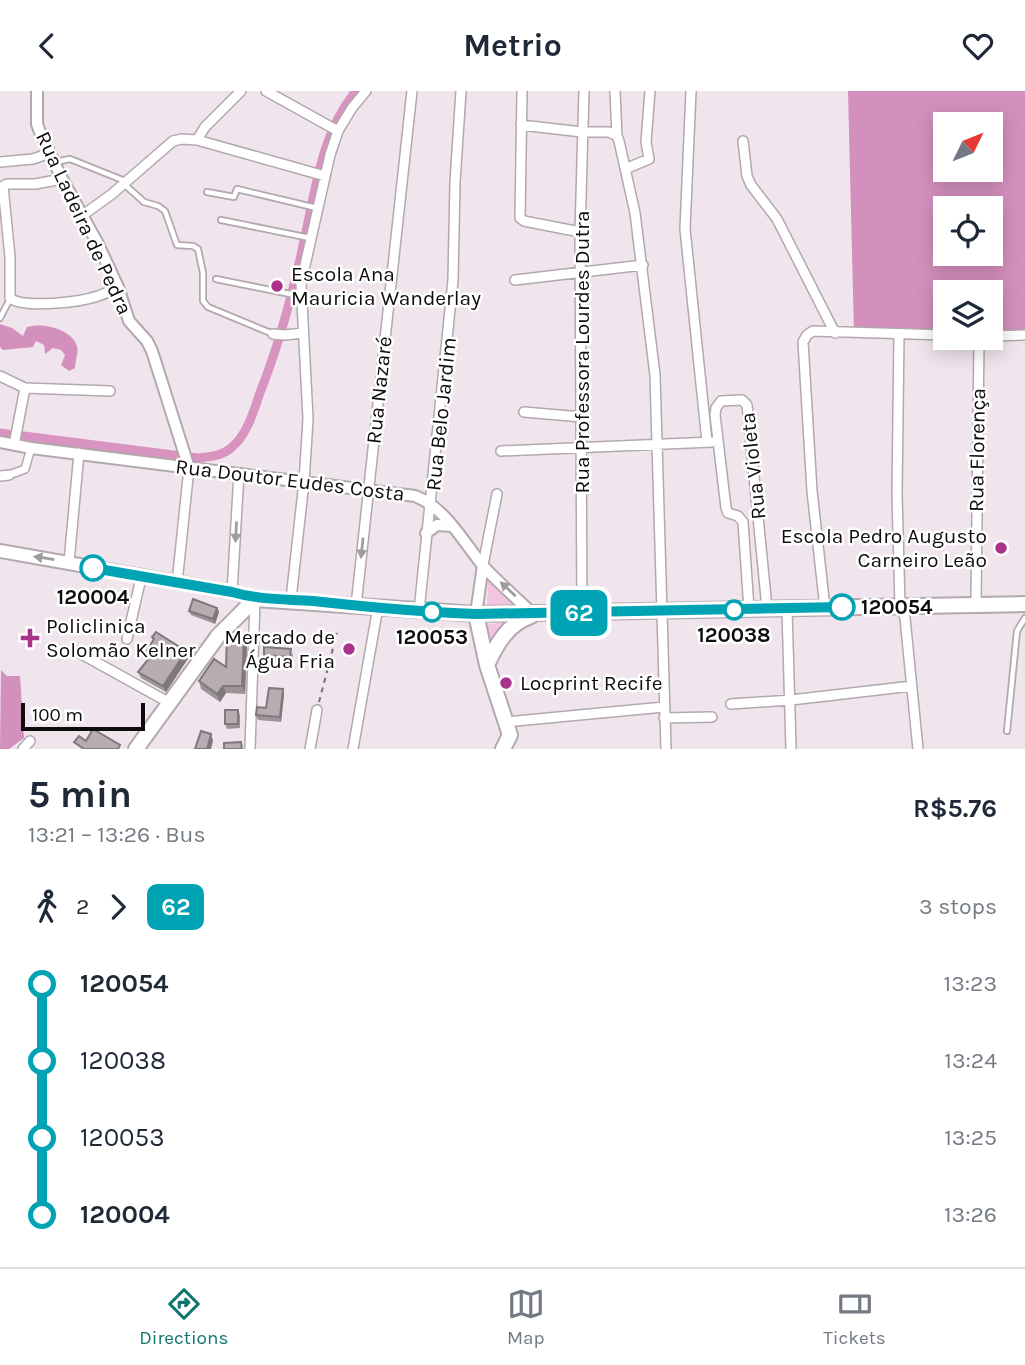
<!DOCTYPE html>
<html lang="en">
<head>
<meta charset="utf-8">
<style>
  :root { --surface:#fff; --page:#f6f6f7; --text:#1f2937; --muted:#747a83; --line:#e0e1e3; --accent:#0f766e }
  body { margin:0; font-family:Karla,sans-serif; background:var(--page); color:var(--text); height:100vh; display:flex; flex-direction:column; font-size:26px; white-space:nowrap }
  * { box-sizing:border-box; margin:0 }
  p { font-size:23px; color:var(--muted) }
  .icon { flex:none; width:38px; height:38px; fill:none; stroke:currentColor; stroke-width:2; stroke-linecap:round; stroke-linejoin:round }
  .map { position:relative; height:658px; overflow:hidden }
  .details { display:flex; flex-direction:column; background:var(--surface); flex:1 }
  .details>* { flex:none }
  .badge { padding:0 14px; border-radius:10px; font-size:24px; line-height:46px }
  .needle { width:46px; rotate:47deg }
  .buttons { position:absolute; left:933px; top:21px; display:grid; gap:14px }
  .buttons a { display:grid; place-items:center; width:70px; height:70px; border-radius:0px; background:var(--surface); box-shadow:0 4px 18px #0003; font-size:35px }
  .scale { position:absolute; left:21px; bottom:18px; width:124px; box-sizing:border-box; padding-left:7px; border:4px solid #0f0c0e; border-top:0; font-size:19px; line-height:24px; white-space:nowrap; color:#0f0c0e; -webkit-text-stroke:5px #fff; paint-order:stroke }
  .map>.badge { position:absolute; translate:-50% -50%; box-shadow:0 0 0 4px #fff }
  .legs { display:flex; align-items:center; gap:10px; height:77px; padding:0 28px; font-size:23px }
  .legs p { margin-inline-start:auto }
  .overview { display:flex; align-items:center; justify-content:space-between; height:119px; padding:0 28px }
  h1 { font-size:38px; font-weight:700; line-height:52px }
  ul { padding:0 28px; list-style:none }
  li { display:flex; align-items:center; gap:24px; height:77px; font-size:26px }
  li i { display:grid; place-items:center; width:10px; height:100%; margin:0 9px; background:currentColor }
  li i::after { content:''; width:18px; height:18px; margin:-9px; border:5px solid; border-radius:50%; background:var(--surface) }
  li p { margin-inline-start:auto }
  li:first-child i { background:linear-gradient(#0000 50%,currentColor 0) }
  li:last-child i { background:linear-gradient(currentColor 50%,#0000 0) }
  header { display:flex; justify-content:space-between; align-items:center; height:91px; padding:0 28px; background:var(--surface); font-size:32px; font-weight:700 }
  .tab-bar { display:flex; justify-content:space-around; align-items:center; height:98px; border-top:2px solid var(--line); background:var(--surface); font-size:19px; color:var(--muted) }
  .tab-bar a { display:grid; justify-items:center; gap:4px }
  .tab-bar .on { color:var(--accent) }
  .map>svg:first-child { display:block }
  .green { fill:#f4c5e3 }
  .forest { fill:#d490bd; fill-rule:evenodd }
  .lines { fill:none; stroke-linecap:round; stroke-linejoin:round }
  .canal { stroke:#d893c0; stroke-width:9 }
  .service-casing { stroke:#b2a8ae; stroke-width:8 }
  .pedestrian-casing { stroke:#b2a8ae; stroke-width:10 }
  .minor-casing { stroke:#b2a8ae; stroke-width:12 }
  .tertiary-casing { stroke:#b2a8ae; stroke-width:14 }
  .secondary-casing { stroke:#b2a8ae; stroke-width:16 }
  .primary-casing { stroke:#b2a8ae; stroke-width:18 }
  .path { stroke:#767074; stroke-width:2; stroke-dasharray:5 5; stroke-linecap:butt }
  .service { stroke:#fff; stroke-width:4.5 }
  .pedestrian { stroke:#fff; stroke-width:7 }
  .minor { stroke:#fff; stroke-width:9 }
  .tertiary { stroke:#fff; stroke-width:10 }
  .secondary { stroke:#fff; stroke-width:12 }
  .primary { stroke:#fff; stroke-width:14 }
  .wall { fill:#9d9499 }
  .shaded-wall { fill:#7f787d }
  .building { fill:#b6acb2; stroke:#7f787d; stroke-width:2 }
  .oneway { fill:#9f9e9f }
  .line-1-casing { stroke:#fff; stroke-width:16 }
  .line-1 { stroke:#00a3b4; stroke-width:10 }
  .poi-dot { fill:#a9338a; stroke:#fff; stroke-width:2.5 }
  .stop-1-dot { fill:#fff; stroke:#00a3b4; stroke-width:3.5 }
  .labels { text-anchor:middle; dominant-baseline:central; stroke-width:5; stroke-linejoin:round; paint-order:stroke }
  .street-label { font-size:21px; fill:#0f0c0e; stroke:#fff }
  .poi-label { font-size:21px; fill:#0f0c0e; stroke:#fff; text-anchor:start }
  .stop-label { font-size:21px; font-weight:bold; fill:#0f0c0e; stroke:#fff }
</style>
</head>
<body>
<header><svg class="icon" aria-label="back" viewBox="0 0 24 24"><path d="M15 5l-7 7 7 7"/></svg>Metrio<svg class="icon" aria-label="heart" viewBox="0 0 24 24"><path d="M12 20l-8-8c-3-5 5-10 8-4 3-6 11-1 8 4z"/></svg></header>
<div class="map">
<svg width="1025" height="658" viewBox="0 0 1025 658">
  <rect width="100%" height="100%" fill="#f0e5ec"/>
  <path class="green" d="M488,488L504,506L514,514H487Z
    M506,531L487,557L484,534Z"/>
  <path class="forest" d="M848,0H1025V244L991,245L990,201H945V244L854,242ZM945,33H990V79H945ZM945,117H990V163H945Z
    M0,233L12,237L23,245L27,236C42,231 72,238 77,255C79,261 75,270 75,277L69,280L61,274L65,264L61,259L53,257L45,263L44,254L36,250L33,256L3,259L0,256Z
    M1,579L7,585H20L24,647L9,658H0Z"/>
  <g class="lines">
    <path class="canal" d="M0,342L197,367C209,366 223,365 232,356C248,343 254,318 261,299C280,251 293,201 304,150C316,98 321,42 356,0"/>
    <g class="service-casing">
      <path id="service" d="M55,71L70,68L125,90
        M124,93L144,111L158,115L165,120L177,154L193,155L198,158L203,182V210L208,216L273,243
        M207,101L234,106L237,98L317,117
        M221,129L310,147
        M216,188L300,205
        M0,227L10,208
        M1007,640L1017,540L1025,527"/>
    </g>
    <g class="pedestrian-casing">
      <path id="pedestrian" d="M9,384L25,378L31,357"/>
    </g>
    <g class="minor-casing">
      <path id="minor" d="M266,0L338,40
        M522,0L520,127L524,130L580,141
        M615,0L617,45
        M691,0L685,138L707,351
        M521,34L582,41H609L617,45L619,50L635,122L655,284L666,658
        M197,49L205,36L241,0
        M743,50L747,85L751,94L777,128L835,242
        M0,71L33,68L50,62
        M625,78L649,68L646,51L650,0
        M62,88L35,93H7L3,95L10,166V207C24,218 81,211 98,205C105,203 112,199 118,196
        M83,124L112,103L173,50L182,48L197,49L325,85
        M515,189L643,174
        M273,243L285,244L303,242
        M899,243L897,403L900,514L905,527L918,658
        M990,245L1025,244
        M0,285L25,297L110,300
        M524,321L582,326
        M14,354L25,297
        M501,360L712,351
        M0,385L9,384
        M69,471L79,362
        M483,474L497,403
        M177,492L189,377
        M232,501L239,382
        M291,508L304,391L308,328L301,192L330,64L338,40L352,17L366,0
        M976,512L979,247
        M356,515L412,0
        M825,517L812,400L803,251L807,244L813,240L945,244
        M749,518L743,431L738,425L728,422L726,417L715,324L716,317L721,310L742,309L747,314L767,517
        M787,518L791,658
        M419,520L453,189L455,91L461,0
        M582,522L580,141L584,0
        M127,548L141,487
        M76,560L168,611
        M731,613L791,609L912,595
        M664,627L712,626
        M506,631L664,616
        M23,658L30,650
        M250,658L255,509
        M310,658L317,619
        M353,658L378,516"/>
    </g>
    <g class="tertiary-casing">
      <path id="tertiary" d="M37,0V33L40,41L62,88L97,151L118,196L129,230L147,250L152,260L189,377
        M0,351L31,357L415,405C446,417 464,452 484,476C499,492 516,507 532,522
        M426,442L437,434L452,435
        M476,523L483,474"/>
    </g>
    <g class="secondary-casing">
      <path id="secondary" d="M0,460L232,501L255,508"/>
    </g>
    <g class="primary-casing">
      <path id="primary" d="M476,523L487,574L510,644L503,658
        M487,574C497,552 508,533 531,525
        M136,658L218,545L255,508L476,523L1025,513"/>
    </g>
    <path class="path" d="M319,611L337,542"/>
    <use href="#service" class="service"/>
    <use href="#pedestrian" class="pedestrian"/>
    <use href="#minor" class="minor"/>
    <use href="#tertiary" class="tertiary"/>
    <use href="#secondary" class="secondary"/>
    <use href="#primary" class="primary"/>
  </g>
  <path class="wall" d="M217,517L219,521L215,533L191,524L189,520Z
    M152,546L189,566L166,601L141,587L138,581L149,568L146,561L153,549Z
    M247,554L245,603L226,602L220,611L201,598L199,590L226,576Z
    M293,563L292,571L265,569L264,564Z
    M284,603L281,631L258,629L256,624Z
    M238,619L240,624V637L227,638L225,633Z"/>
  <path class="shaded-wall" d="M217,517L219,521L215,533L213,528Z
    M244,546L247,554L245,603L242,595Z
    M186,560L189,566L166,601L163,595Z
    M223,595L226,602L220,611L217,603Z
    M283,598L284,603L281,631L280,626Z
    M211,643L213,650L211,658H207Z"/>
  <path class="building" d="M193,508L217,517L213,528L189,520Z
    M156,541L186,560L163,595L138,581L151,565L146,561L154,548L152,546Z
    M227,545L244,546L242,595H223L217,603L199,590L214,568L226,576Z
    M264,556L291,558L290,566L264,564Z
    M269,597L283,598L280,626L256,624L257,616L266,617Z
    M225,619H238V633H225Z
    M93,638L120,654L118,658H84L74,651L79,645L86,650Z
    M201,640L211,643L207,658H195Z
    M241,651L242,658H224V652Z"/>
  <defs><path id="oneway-solid" d="M-6-.8H1V-3.2L6.5 0L1 3.2V.8H-6Z" transform="scale(1.75)"/></defs>
  <g class="oneway">
    <use href="#oneway-solid" transform="translate(236 441) rotate(93)"/>
    <use href="#oneway-solid" transform="translate(362 457) rotate(96)"/>
    <use href="#oneway-solid" transform="translate(44 467) rotate(-171)"/>
    <use href="#oneway-solid" transform="translate(508 498) rotate(-137)"/>
  </g>
  <g class="lines">
    <g class="line-1-casing">
      <path id="line-1" d="M93,477L232,501C259,509 285,508 313,510C367,516 422,521 476,523L842,516"/>
    </g>
    <use href="#line-1" class="line-1"/>
  </g>
  <g class="poi-dot">
    <circle cx="277" cy="195" r="7"/>
    <circle cx="1001" cy="457" r="7"/>
    <path d="M26.5 536.5h7v7h7v7h-7v7h-7v-7h-7v-7h7z"/>
    <circle cx="349" cy="558" r="7"/>
    <circle cx="506" cy="592" r="7"/>
  </g>
  <g class="stop-1-dot">
    <circle cx="93" cy="477" r="12"/>
    <circle cx="842" cy="516" r="12"/>
    <circle cx="734" cy="519" r="9"/>
    <circle cx="432" cy="521" r="9"/>
  </g>
  <g class="labels">
    <g class="street-label">
      <text transform="translate(84 132) rotate(65)">Rua Ladeira de Pedra</text>
      <text transform="translate(582 261) rotate(-90)">Rua Professora Lourdes Dutra</text>
      <text transform="translate(379 299) rotate(-84)">Rua Nazaré</text>
      <text transform="translate(441 323) rotate(-84)">Rua Belo Jardim</text>
      <text transform="translate(977 359) rotate(-89)">Rua Florença</text>
      <text transform="translate(753 375) rotate(-96)">Rua Violeta</text>
      <text transform="translate(290 389) rotate(7)">Rua Doutor Eudes Costa</text>
    </g>
    <g class="poi-label">
      <text x="291" y="183">Escola Ana<tspan x="291" dy="24">Mauricia Wanderlay</tspan></text>
      <text x="987" y="445" text-anchor="end">Escola Pedro Augusto<tspan x="987" dy="24">Carneiro Leão</tspan></text>
      <text x="46" y="535">Policlinica<tspan x="46" dy="24">Solomão Kelner</tspan></text>
      <text x="335" y="546" text-anchor="end">Mercado de<tspan x="335" dy="24">Água Fria</tspan></text>
      <text x="520" y="592">Locprint Recife</text>
    </g>
    <g class="stop-label">
      <text x="93" y="506">120004</text>
      <text x="861" y="516" text-anchor="start">120054</text>
      <text x="734" y="544">120038</text>
      <text x="432" y="546">120053</text>
    </g>
  </g>
</svg>
<div class="buttons">
<a><svg class="needle" viewBox="-14 -14 28 28"><path d="M0-13l5 13h-10z" fill="#e53935"/><path d="M0 13l5-13h-10z" fill="#747a83"/></svg></a>
<a><svg class="icon" aria-label="locate" viewBox="0 0 24 24"><circle cx="12" cy="12" r="6"/><path d="M12 2v4M12 18v4M2 12h4M18 12h4"/></svg></a>
<a><svg class="icon" aria-label="layers" viewBox="0 0 24 24"><path d="M12 4l9 5-9 5-9-5zM3 14l9 5 9-5"/></svg></a>
</div>
<div class="scale">100 m</div>
<b class="badge" style="left:579px;top:522px;background:#00a3b4;color:#fff">62</b>
</div>
<section class="details">
<div class="overview"><div><h1>5 min</h1><p>13:21 – 13:26 · Bus</p></div><b>R$5.76</b></div>
<div class="legs"><svg class="icon" aria-label="walk" viewBox="0 0 24 24"><circle cx="13" cy="4" r="2"/><path d="M13 8l-2 6 4 7M11 14l-3 7M7 12l3-4h3l4 4"/></svg>2<svg class="icon" aria-label="forward" viewBox="0 0 24 24"><path d="M9 5l7 7-7 7"/></svg><b class="badge" style="background:#00a3b4;color:#fff">62</b><p>3 stops</p></div>
<ul>
<li><i style="color:#00a3b4"></i><b>120054</b><p>13:23</p></li>
<li><i style="color:#00a3b4"></i><span>120038</span><p>13:24</p></li>
<li><i style="color:#00a3b4"></i><span>120053</span><p>13:25</p></li>
<li><i style="color:#00a3b4"></i><b>120004</b><p>13:26</p></li>
</ul>
</section>
<nav class="tab-bar">
<a class="on"><svg class="icon" aria-label="directions" viewBox="0 0 24 24"><path d="M12 3l9 9-9 9-9-9zM9 14v-3h6M13 9l2 2-2 2"/></svg>Directions</a>
<a><svg class="icon" aria-label="map" viewBox="0 0 24 24"><path d="M3 6l6-2 6 2 6-2v14l-6 2-6-2-6 2zM9 4v14M15 6v14"/></svg>Map</a>
<a><svg class="icon" aria-label="tickets" viewBox="0 0 24 24"><path d="M3 7h18v10H3zM15 7v10"/></svg>Tickets</a>
</nav>
</body>
</html>
